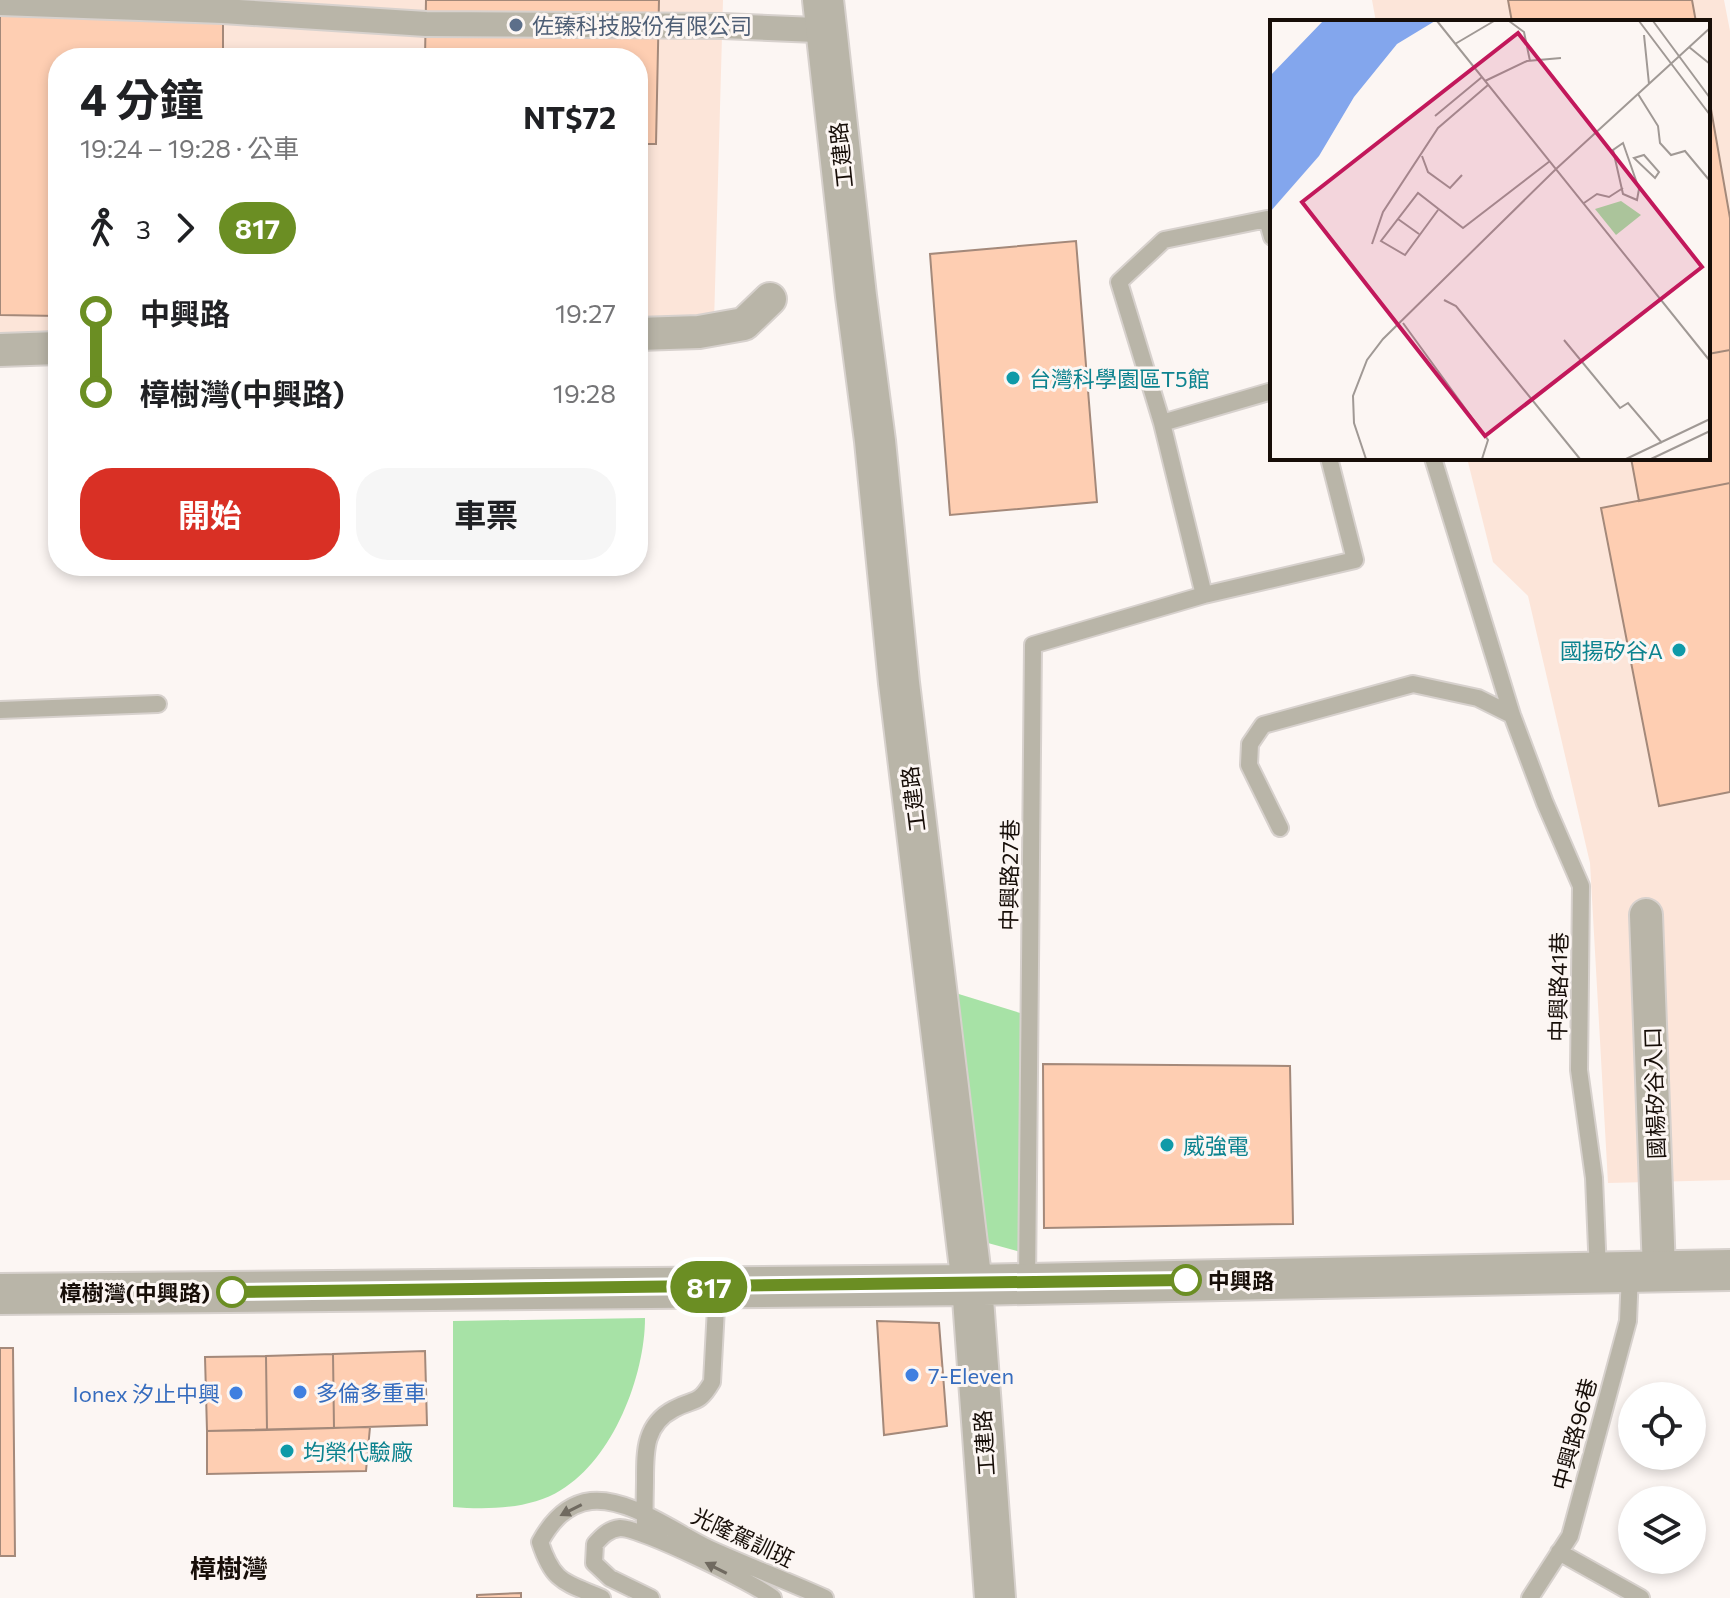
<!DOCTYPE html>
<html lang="zh-TW">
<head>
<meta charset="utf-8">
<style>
  :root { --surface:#fff; --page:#f6f6f6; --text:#202124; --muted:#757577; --accent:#d93025 }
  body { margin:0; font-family:Commissioner,"Noto Sans TC",sans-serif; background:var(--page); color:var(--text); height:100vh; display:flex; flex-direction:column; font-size:30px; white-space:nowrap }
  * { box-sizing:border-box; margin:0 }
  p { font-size:26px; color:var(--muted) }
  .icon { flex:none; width:44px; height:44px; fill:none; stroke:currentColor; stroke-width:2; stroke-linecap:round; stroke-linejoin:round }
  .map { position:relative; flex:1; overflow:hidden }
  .side { position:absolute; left:48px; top:48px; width:600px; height:528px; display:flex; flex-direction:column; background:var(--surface); border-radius:32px; box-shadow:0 4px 12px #0003 }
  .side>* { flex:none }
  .badge { padding:0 16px; border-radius:26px; font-size:28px; line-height:52px }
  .fabs { position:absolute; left:1618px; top:1382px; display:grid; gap:16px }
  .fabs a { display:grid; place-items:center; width:88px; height:88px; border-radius:50%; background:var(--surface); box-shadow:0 4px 12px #0003; font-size:40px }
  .map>.badge { position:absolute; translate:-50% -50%; box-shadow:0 0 0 4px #fff }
  .legs { display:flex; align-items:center; gap:12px; height:88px; padding:0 32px; font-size:26px }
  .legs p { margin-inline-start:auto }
  .summary { display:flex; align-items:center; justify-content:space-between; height:136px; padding:0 32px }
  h1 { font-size:44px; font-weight:700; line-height:60px }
  .primary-button { display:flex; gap:16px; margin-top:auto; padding:16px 32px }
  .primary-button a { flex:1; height:92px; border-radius:32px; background:var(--accent); color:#fff; font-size:32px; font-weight:700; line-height:92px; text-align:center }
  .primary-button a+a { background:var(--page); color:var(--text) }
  ul { padding:0 32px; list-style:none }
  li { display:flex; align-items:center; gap:28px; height:80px; font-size:30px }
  li i { display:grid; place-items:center; width:12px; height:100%; margin:0 10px; background:currentColor }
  li i::after { content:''; width:20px; height:20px; margin:-10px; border:6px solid; border-radius:50%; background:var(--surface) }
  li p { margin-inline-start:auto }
  li:first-child i { background:linear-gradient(#0000 50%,currentColor 0) }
  li:last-child i { background:linear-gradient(currentColor 50%,#0000 0) }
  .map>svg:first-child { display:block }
  .built { fill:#fce5d9 }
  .green { fill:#a7e2a6 }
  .building { fill:#feceb2; stroke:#a4897a; stroke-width:2 }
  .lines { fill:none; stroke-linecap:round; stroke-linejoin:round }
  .service-casing { stroke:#d7d1cd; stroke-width:20 }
  .pedestrian-casing { stroke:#d7d1cd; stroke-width:28 }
  .minor-casing { stroke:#d7d1cd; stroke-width:36 }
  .tertiary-casing { stroke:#d7d1cd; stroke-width:44 }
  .service { stroke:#b9b5a8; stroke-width:16 }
  .pedestrian { stroke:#b9b5a8; stroke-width:24 }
  .minor { stroke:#b9b5a8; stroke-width:32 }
  .tertiary { stroke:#b9b5a8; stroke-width:40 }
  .oneway { fill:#706a60 }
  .line-1-casing { stroke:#fff; stroke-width:18 }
  .line-1 { stroke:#6b8e23; stroke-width:12 }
  .service-dot { fill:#5c6f8a; stroke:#fcf6f3; stroke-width:3 }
  .culture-dot { fill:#0f9aa8; stroke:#fcf6f3; stroke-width:3 }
  .stop-1-dot { fill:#fff; stroke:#6b8e23; stroke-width:4 }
  .shop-dot { fill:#3f7fe0; stroke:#fcf6f3; stroke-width:3 }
  .labels { text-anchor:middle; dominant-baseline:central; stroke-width:6; stroke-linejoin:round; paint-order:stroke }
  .service-label { font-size:22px; fill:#4e5e75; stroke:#fcf6f3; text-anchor:start }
  .street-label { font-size:22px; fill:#170e08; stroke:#fcf6f3 }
  .culture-label { font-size:22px; fill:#0d838f; stroke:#fcf6f3; text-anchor:start }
  .stop-label { font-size:22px; font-weight:bold; fill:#170e08; stroke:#fcf6f3; text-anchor:start }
  .shop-label { font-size:22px; fill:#366cbe; stroke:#fcf6f3; text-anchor:start }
  .quarter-label { font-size:26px; font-weight:bold; fill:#170e08; stroke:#fcf6f3 }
  .inset-road { fill:none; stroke:#a09995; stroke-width:2 }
  .view { fill:#c2185b; fill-opacity:0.15; stroke:#c2185b; stroke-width:4 }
  .inset-edge { fill:none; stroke:#170e08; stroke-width:4 }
</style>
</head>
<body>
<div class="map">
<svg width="1730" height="1598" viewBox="0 0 1730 1598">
  <rect width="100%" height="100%" fill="#fcf6f3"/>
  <path class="built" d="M0,0H723L714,323L638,324V58H58V337L0,339Z
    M1372,0H1724L1730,31V1180L1608,1183L1590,863L1528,596L1493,562L1467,458H1708V22H1376Z"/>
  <path class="green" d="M936,987L1030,1016L1028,1254L966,1237Z
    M645,1318C645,1376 613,1459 561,1490C531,1509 488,1510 453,1507V1321Z"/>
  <path class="building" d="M0,0H223V58H58V316L0,315Z
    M426,0H659L656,144H638V58H425Z
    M1508,0H1692L1696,22H1512Z
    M1708,92L1730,218V350L1708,354Z
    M1076,241L1097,502L950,515L930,254Z
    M1730,350V483L1639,501L1631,458H1708V354Z
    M1730,483V792L1659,806L1601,508Z
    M1043,1064L1290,1066L1293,1224L1044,1228Z
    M877,1321L939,1323L947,1426L884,1435Z
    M0,1348H13L15,1556H0Z
    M425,1351L427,1425L334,1428L333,1354Z
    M333,1354L334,1428L267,1430L266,1356Z
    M266,1356L267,1430L207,1431L205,1357Z
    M370,1427L366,1471L207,1474V1431Z
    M521,1593V1598H477V1595Z"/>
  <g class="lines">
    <g class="service-casing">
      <path id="service" d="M1162,423L1272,391
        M1433,458L1512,715L1545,803L1581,886L1579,1070L1594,1178L1598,1272
        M1204,595L1162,423L1119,282L1164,240L1267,219L1272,237
        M0,710L158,704
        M1280,828L1249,765L1250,744L1263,725L1413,684L1478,698L1512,715
        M1027,1284L1033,645L1204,595L1355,560L1329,458
        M660,1539L645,1523C644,1508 645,1493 645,1479C645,1450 645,1424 674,1409C694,1398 698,1406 712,1382L717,1289
        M1559,1552L1641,1598
        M602,1598C565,1582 553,1583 540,1542C551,1522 566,1504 591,1501C629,1497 676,1533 710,1549C748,1566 787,1581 825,1598
        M651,1598L610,1578L594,1563L595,1544C602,1536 609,1529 620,1528C640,1527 755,1584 773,1598
        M1530,1598L1570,1536L1628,1321L1630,1273"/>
    </g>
    <g class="pedestrian-casing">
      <path id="pedestrian" d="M0,3L223,11L426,24L723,26L816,30"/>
    </g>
    <g class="minor-casing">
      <path id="minor" d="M638,334L699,332L744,324L770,299
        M0,350L58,348
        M1646,915L1659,1271"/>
    </g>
    <g class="tertiary-casing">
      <path id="tertiary" d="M823,0L856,296L875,441L899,683L972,1285L995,1598
        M0,1294L972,1285L1730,1270"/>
    </g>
    <use href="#service" class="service"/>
    <use href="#pedestrian" class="pedestrian"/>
    <use href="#minor" class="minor"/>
    <use href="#tertiary" class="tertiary"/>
  </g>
  <defs><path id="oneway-solid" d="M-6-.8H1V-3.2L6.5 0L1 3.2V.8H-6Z" transform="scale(2)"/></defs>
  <g class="oneway">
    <use href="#oneway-solid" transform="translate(571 1510) rotate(153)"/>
    <use href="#oneway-solid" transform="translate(716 1568) rotate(-153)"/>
  </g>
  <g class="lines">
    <g class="line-1-casing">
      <path id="line-1" d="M232,1292L1186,1280"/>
    </g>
    <use href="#line-1" class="line-1"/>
  </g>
  <circle class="service-dot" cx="516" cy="25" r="8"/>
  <g class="culture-dot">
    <circle cx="1013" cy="378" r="8"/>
    <circle cx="1679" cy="650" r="8"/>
    <circle cx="1167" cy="1145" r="8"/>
    <circle cx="287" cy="1451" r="8"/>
  </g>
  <g class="stop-1-dot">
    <circle cx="1186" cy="1280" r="14"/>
    <circle cx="232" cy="1292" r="14"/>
  </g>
  <g class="shop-dot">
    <circle cx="912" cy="1375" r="8"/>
    <circle cx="300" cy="1392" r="8"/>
    <circle cx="236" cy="1393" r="8"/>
  </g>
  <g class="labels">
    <g class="service-label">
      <text x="532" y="25">佐臻科技股份有限公司</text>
    </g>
    <g class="street-label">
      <text transform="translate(841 155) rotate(-96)">工建路</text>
      <text transform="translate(913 799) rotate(-97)">工建路</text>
      <text transform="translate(1009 875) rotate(-89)">中興路27巷</text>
      <text transform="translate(1558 987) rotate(-89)">中興路41巷</text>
      <text transform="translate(1654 1093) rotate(-92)">國楊矽谷入口</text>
      <text transform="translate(1574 1434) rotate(-75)">中興路96巷</text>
      <text transform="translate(984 1443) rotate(-94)">工建路</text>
      <text transform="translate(743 1537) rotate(25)">光隆駕訓班</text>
    </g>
    <g class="culture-label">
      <text x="1029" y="378">台灣科學園區T5館</text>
      <text x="1663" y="650" text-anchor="end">國揚矽谷A</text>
      <text x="1183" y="1145">威強電</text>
      <text x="303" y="1451">均榮代驗廠</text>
    </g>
    <g class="stop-label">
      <text x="1208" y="1280">中興路</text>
      <text x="210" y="1292" text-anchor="end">樟樹灣(中興路)</text>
    </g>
    <g class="shop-label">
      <text x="928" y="1375">7-Eleven</text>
      <text x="316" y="1392">多倫多重車</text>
      <text x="220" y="1393" text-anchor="end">Ionex 汐止中興</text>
    </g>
    <g class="quarter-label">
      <text x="229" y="1567">樟樹灣</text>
    </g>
  </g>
  <g transform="translate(1270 20)">
    <rect width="440" height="440" fill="#fcf6f3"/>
    <path d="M351,181L371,195L346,215L325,189Z" fill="#a7e2a6"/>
    <path d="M53,1H165L127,24L84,77L49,136L0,192V56Z" fill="#83a6ed"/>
    <path class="inset-road" d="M167,1L440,341M239,1L254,12L260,41M369,1L440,95M383,1L440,78M374,15L379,64M185,24L224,1M419,27L440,44M215,61L257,41L291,38M368,74L388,106L390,123L401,135L415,131L440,161M165,96L212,57M353,123L369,169L367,180L353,174L343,130ZM374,135L389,152L385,158L364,138ZM152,136L158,152L180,168L192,155M314,183L327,174L339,177L353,168M168,190L135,235L111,221L148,173L193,208L280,141M128,199L149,214M102,224L113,192L168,108L218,65M174,280L186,286L310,439M133,303L218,420L212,439M294,320L350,388L358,383L392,423M96,439L84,403L83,376L97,340L113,319L286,149L440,8M356,439L440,399M381,439L440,411"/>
    <path class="view" d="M248,13L432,247L215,416L32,182Z"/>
    <rect width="440" height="440" class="inset-edge"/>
  </g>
</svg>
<div class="fabs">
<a><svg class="icon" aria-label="locate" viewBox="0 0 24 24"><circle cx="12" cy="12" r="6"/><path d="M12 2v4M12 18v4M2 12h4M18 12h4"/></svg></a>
<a><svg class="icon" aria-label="layers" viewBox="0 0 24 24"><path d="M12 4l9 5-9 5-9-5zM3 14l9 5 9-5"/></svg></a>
</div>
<b class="badge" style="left:709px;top:1287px;background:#6b8e23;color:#fff">817</b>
<section class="side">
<div class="summary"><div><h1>4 分鐘</h1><p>19:24 – 19:28 · 公車</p></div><b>NT$72</b></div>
<div class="legs"><svg class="icon" aria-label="walk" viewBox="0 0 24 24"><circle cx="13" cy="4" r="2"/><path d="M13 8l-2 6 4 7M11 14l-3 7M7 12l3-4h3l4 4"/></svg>3<svg class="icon" aria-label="forward" viewBox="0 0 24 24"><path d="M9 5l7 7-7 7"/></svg><b class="badge" style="background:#6b8e23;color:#fff">817</b></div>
<ul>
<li><i style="color:#6b8e23"></i><b>中興路</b><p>19:27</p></li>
<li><i style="color:#6b8e23"></i><b>樟樹灣(中興路)</b><p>19:28</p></li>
</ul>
<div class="primary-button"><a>開始</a><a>車票</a></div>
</section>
</div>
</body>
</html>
